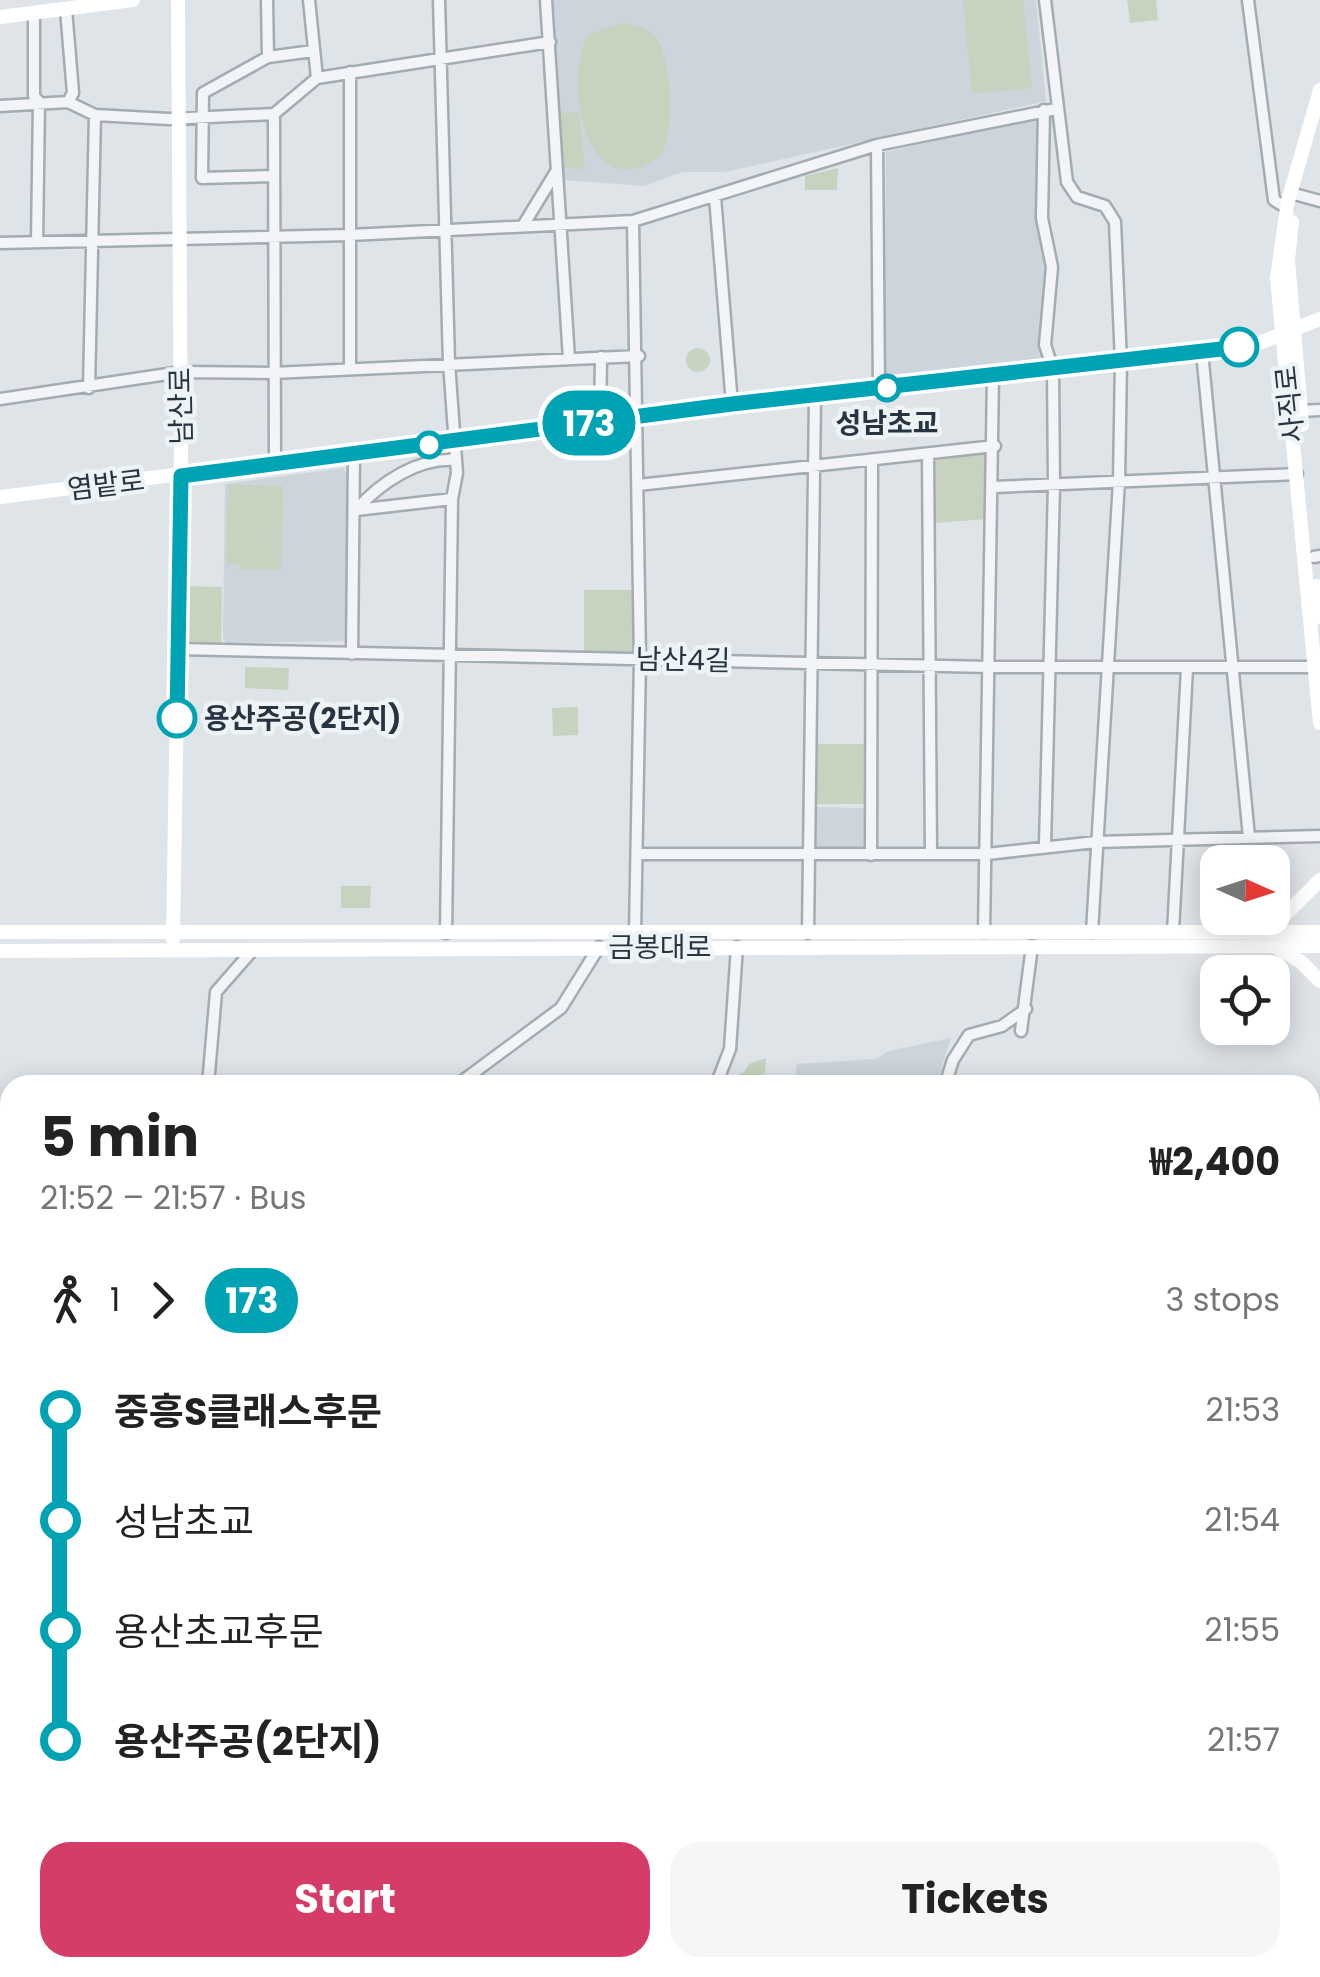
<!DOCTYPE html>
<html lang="en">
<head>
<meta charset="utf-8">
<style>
  :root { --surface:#fff; --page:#f6f6f6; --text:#222; --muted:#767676; --accent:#d63c68 }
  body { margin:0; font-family:Poppins,"Noto Sans KR",sans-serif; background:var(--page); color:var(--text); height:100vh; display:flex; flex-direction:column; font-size:38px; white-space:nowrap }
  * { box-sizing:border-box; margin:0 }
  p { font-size:32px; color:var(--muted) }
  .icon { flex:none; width:55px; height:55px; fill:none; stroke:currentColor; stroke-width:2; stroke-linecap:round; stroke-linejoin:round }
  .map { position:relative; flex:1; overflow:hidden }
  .details { position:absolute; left:0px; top:1075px; width:1320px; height:902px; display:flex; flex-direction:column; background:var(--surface); border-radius:30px 30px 0 0; box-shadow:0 5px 25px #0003 }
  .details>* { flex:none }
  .badge { padding:0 20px; border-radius:32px; font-size:35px; line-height:65px }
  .needle { width:65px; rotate:93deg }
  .tools { position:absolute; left:1200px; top:845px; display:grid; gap:20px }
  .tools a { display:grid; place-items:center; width:90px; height:90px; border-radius:20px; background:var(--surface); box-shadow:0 5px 25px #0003; font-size:50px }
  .map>.badge { position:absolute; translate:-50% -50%; box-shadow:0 0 0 5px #fff }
  .legs { display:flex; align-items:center; gap:15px; height:110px; padding:0 40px; font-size:32px }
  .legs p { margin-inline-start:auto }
  .overview { display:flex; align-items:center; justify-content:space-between; height:170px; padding:0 40px }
  h1 { font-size:55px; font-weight:700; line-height:75px }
  .primary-button { display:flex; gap:20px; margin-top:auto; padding:20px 40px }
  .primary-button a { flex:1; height:115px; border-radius:30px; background:var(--accent); color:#fff; font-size:40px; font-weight:700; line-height:115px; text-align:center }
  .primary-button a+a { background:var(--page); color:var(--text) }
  ul { padding:0 40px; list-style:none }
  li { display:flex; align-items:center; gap:35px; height:110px; font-size:38px }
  li i { display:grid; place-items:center; width:15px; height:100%; margin:0 12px; background:currentColor }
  li i::after { content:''; width:25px; height:25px; margin:-12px; border:8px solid; border-radius:50%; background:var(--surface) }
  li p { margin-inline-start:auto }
  li:first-child i { background:linear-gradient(#0000 50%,currentColor 0) }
  li:last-child i { background:linear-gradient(currentColor 50%,#0000 0) }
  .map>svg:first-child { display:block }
  .built { fill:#cdd4db }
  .green { fill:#c7d3bf }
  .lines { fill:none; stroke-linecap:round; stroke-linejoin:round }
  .street-casing { stroke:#a4acb3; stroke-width:15 }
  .street { stroke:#f2f4f7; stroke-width:10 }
  .secondary { stroke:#fff; stroke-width:14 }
  .line-1-casing { stroke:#fff; stroke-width:22 }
  .line-1 { stroke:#00a3b4; stroke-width:15 }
  .stop-1-dot { fill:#fff; stroke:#00a3b4; stroke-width:5 }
  .labels { text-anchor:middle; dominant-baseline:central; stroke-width:9; stroke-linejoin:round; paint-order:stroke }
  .street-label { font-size:28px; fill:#273441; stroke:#eef3f6 }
  .stop-label { font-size:28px; font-weight:bold; fill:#273441; stroke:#eef3f6 }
</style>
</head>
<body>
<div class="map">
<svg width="1320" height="1977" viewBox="0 0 1320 1977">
  <rect width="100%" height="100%" fill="#dfe4e9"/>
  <path class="built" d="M553,0H1036L1046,101L725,172H682L644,186L564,180Z
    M1039,117L1046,282L1041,362L884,380L886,152Z
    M343,468L347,473V641L227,643L223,639L225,484Z
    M817,807L867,808L866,853L816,852Z
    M951,1038L936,1085H794L797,1064L875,1059L889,1051Z"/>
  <path class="green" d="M963,0H1023L1032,88L972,94Z
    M1127,0H1156L1158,20L1130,23Z
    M622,23C635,24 649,28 657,39C672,59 674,132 662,154C585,217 560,72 590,34Z
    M559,112L579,113L585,169L562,168Z
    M838,168L837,190H805V176Z
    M686 360a12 12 0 1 1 24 0a12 12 0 1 1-24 0Z
    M987,454V519L934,523L933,459Z
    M228,484L283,486L281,570L240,569L239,564H226Z
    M189,586L222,587L221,645L188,641Z
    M584,590H633V653L584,654Z
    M245,667L289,668L288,690L245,688Z
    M578,707V735L553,736L552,708Z
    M817,744H866L867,804H817Z
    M341,886H371L370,908H341Z
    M766,1058L765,1073L751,1085H721L744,1072L749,1064Z"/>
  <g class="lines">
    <g class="street-casing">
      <path id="street" d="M267,0L268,57L313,51
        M309,0L317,78
        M439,0L449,363L457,473L452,499L446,933
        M546,0L569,359
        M1045,0L1067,182L1077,197L1105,206L1115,222L1121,362L1119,481L1092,932
        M1248,0L1274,200L1287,208
        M66,9L73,93L68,102
        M34,14V96L39,102L37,242
        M268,57L203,93L202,178L273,176
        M0,106L68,102L95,115L169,119L274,114L317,78L550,42
        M1044,110L1042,218L1052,267L1045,345L1053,369L1054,486L1045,846
        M274,114L275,464
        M877,145L879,389
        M1298,195L1320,201
        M715,197L732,404
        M633,221L640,659L635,933
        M524,224L557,170
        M0,243L350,235L633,221L877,145L1056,109
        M1202,352L1249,837
        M350,369V72
        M89,388L95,115
        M0,399L181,372L273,373L639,356
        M1300,411L1320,410
        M600,422L601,357
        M928,454L931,854
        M638,485L995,446
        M994,487L1297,474
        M356,510C380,483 418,457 456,460
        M356,510L452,499
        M1314,557L1320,556
        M178,649L989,667H1315
        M352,654L354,455
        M637,854H987L1096,842L1320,836
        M871,855L872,460
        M984,932L993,376
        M1173,932L1187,668
        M808,933L815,397
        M1021,1031L1032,946
        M208,1085L216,992L251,952
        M457,1085L561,1008L599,947
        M716,1085L730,1049L737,947
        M945,1085L953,1060L969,1035L1002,1026L1026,1009
        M0,1200L10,1204
        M1310,1499L1320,1498
        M0,1645L10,1635
        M1310,1764L1320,1769
        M1310,1955L1320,1950
        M655,1968L659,1977
        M718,1968L722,1977
        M1144,1968L1150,1977
        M510,1977L522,1968
        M953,1977L969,1968
        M1241,1977L1285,1968"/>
    </g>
    <use href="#street" class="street"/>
    <path class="secondary" d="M0,17L133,0
      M1320,90L1288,201L1277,278L1320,723
      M1292,222L1288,260L1302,425
      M0,497L732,404L1232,348L1262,342L1320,319
      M1317,586L1320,617
      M0,932H1320
      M1268,932L1320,880
      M173,939L181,452L178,0
      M1276,947L1301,962L1320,981
      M0,951L1320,946"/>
  </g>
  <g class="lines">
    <g class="line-1-casing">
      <path id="line-1" d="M177,718L181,476L732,404L1239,347"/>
    </g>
    <use href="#line-1" class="line-1"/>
  </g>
  <g class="stop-1-dot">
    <circle cx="1239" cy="347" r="18"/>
    <circle cx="887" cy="388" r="12"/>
    <circle cx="429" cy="445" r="12"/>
    <circle cx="177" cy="718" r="18"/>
  </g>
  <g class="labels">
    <g class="street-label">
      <text transform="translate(1290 404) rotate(-96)">사직로</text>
      <text transform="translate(181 406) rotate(-91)">남산로</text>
      <text transform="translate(106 485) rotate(-7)">염밭로</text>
      <text transform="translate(683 660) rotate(1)">남산4길</text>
      <text x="660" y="947">금봉대로</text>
    </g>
    <g class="stop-label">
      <text x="887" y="423">성남초교</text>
      <text x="204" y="718" text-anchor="start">용산주공(2단지)</text>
    </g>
  </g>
</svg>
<div class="tools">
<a><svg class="needle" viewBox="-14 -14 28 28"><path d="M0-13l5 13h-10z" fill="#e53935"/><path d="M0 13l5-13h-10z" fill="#767676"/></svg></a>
<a><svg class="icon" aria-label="locate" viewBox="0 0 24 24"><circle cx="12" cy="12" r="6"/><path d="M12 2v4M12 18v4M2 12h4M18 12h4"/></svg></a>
</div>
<b class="badge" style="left:589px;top:423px;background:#00a3b4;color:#fff">173</b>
<section class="details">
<div class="overview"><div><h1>5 min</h1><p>21:52 – 21:57 · Bus</p></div><b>₩2,400</b></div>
<div class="legs"><svg class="icon" aria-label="walk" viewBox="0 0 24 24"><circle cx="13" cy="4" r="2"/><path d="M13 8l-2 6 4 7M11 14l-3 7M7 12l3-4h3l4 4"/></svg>1<svg class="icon" aria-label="forward" viewBox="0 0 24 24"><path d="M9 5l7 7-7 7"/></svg><b class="badge" style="background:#00a3b4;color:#fff">173</b><p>3 stops</p></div>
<ul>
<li><i style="color:#00a3b4"></i><b>중흥S클래스후문</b><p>21:53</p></li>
<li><i style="color:#00a3b4"></i><span>성남초교</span><p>21:54</p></li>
<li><i style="color:#00a3b4"></i><span>용산초교후문</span><p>21:55</p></li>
<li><i style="color:#00a3b4"></i><b>용산주공(2단지)</b><p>21:57</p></li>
</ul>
<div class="primary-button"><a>Start</a><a>Tickets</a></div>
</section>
</div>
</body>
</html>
